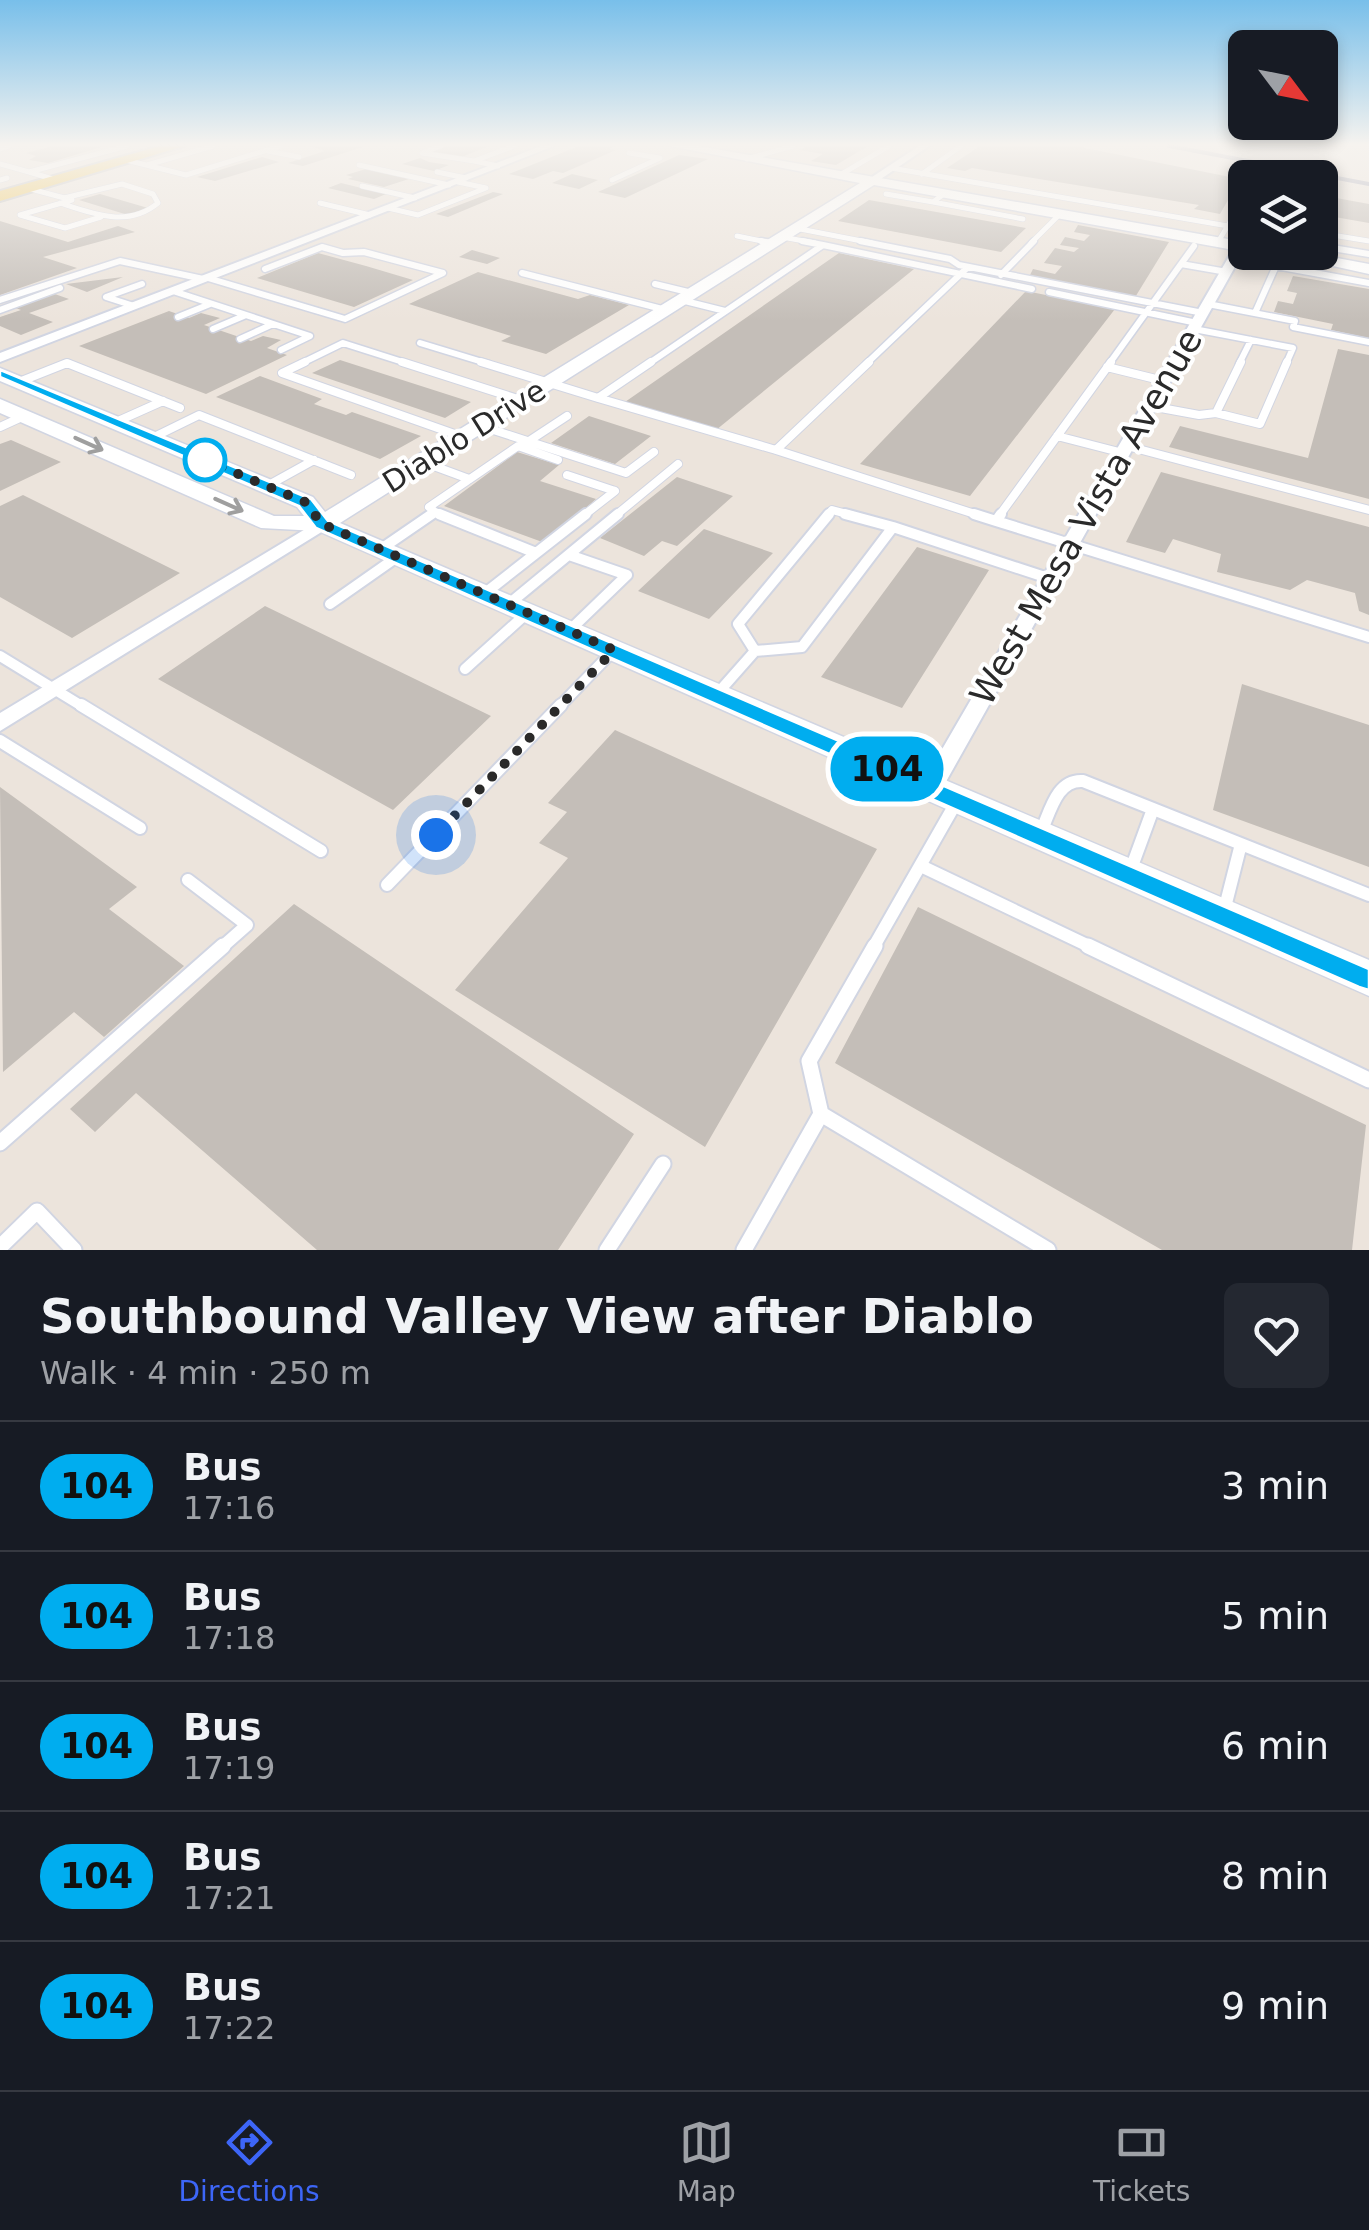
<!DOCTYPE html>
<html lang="en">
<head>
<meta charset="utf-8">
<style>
  :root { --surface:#171b24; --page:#242831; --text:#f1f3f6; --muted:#9ea1a6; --line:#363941; --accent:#3d66f7 }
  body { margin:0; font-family:"DejaVu Sans",sans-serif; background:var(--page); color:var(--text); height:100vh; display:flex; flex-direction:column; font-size:38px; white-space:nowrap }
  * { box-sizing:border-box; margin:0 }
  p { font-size:32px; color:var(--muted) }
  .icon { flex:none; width:55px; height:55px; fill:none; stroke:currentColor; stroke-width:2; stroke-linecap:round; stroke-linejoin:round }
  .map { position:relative; height:1250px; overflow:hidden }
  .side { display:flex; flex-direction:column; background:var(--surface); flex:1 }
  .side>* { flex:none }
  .badge { padding:0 20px; border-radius:32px; font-size:35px; line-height:65px }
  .needle { width:65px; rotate:122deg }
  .fabs { position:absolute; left:1228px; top:30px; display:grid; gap:20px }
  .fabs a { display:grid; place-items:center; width:110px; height:110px; border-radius:15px; background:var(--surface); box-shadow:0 5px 15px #0003; font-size:50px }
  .you { position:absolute; width:50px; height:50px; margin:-25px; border:8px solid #fff; border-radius:50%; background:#1a73e8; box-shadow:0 0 0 15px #1a73e833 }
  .map>.badge { position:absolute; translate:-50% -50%; box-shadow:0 0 0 5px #fff }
  .round { display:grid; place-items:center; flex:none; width:105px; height:105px; border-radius:15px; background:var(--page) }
  .overview { display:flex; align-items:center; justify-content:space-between; height:170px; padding:0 40px }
  h1 { font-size:48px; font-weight:700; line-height:75px }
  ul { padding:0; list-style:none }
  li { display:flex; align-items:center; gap:30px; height:130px; padding:0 40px; border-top:2px solid var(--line) }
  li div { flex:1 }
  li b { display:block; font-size:38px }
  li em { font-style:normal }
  li .badge { min-width:110px; font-weight:700; text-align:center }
  .tabs { display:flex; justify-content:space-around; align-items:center; height:140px; border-top:2px solid var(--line); background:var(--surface); font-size:28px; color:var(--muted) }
  .tabs a { display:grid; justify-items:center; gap:5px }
  .tabs .current { color:var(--accent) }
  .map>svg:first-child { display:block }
  .building { fill:#c4beb8 }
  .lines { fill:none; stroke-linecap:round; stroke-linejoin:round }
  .lane-far5-casing { stroke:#d1d5e2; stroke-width:6 }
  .lane-far4-casing { stroke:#d1d5e2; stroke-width:9 }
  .lane-far3-casing { stroke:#d1d5e2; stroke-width:10 }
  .lane-far2-casing { stroke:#d1d5e2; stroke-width:14 }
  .lane-far1-casing { stroke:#d1d5e2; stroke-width:16 }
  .lane-casing { stroke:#d1d5e2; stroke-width:19 }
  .street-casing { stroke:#d1d5e2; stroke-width:4 }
  .secondary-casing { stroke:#d1d5e2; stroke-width:3 }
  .primary-casing { stroke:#c3c3c3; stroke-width:4 }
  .lane-far5 { stroke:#fff; stroke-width:5 }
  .lane-far4 { stroke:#fff; stroke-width:6 }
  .lane-far3 { stroke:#fff; stroke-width:8 }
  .lane-far2 { stroke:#fff; stroke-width:10 }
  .lane-far1 { stroke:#fff; stroke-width:12 }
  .lane { stroke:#fff; stroke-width:15 }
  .street { fill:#fff; fill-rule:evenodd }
  .secondary { fill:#fff; fill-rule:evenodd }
  .primary { fill:#eec85e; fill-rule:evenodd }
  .rail { stroke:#9fa2b4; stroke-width:4 }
  .oneway { stroke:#9f9f9f }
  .line { fill:#00adef; stroke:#fff; stroke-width:2.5 }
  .walk { stroke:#2a2a2a; stroke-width:10; stroke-dasharray:0 18 }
  .stop-dot { fill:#fff; stroke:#00adef; stroke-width:5 }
  .labels { text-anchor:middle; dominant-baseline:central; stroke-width:8; stroke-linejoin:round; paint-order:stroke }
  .far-street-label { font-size:30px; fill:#2a2a2a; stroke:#fff }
  .street-label { font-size:35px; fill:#2a2a2a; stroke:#fff }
</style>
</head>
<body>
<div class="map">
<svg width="1369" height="1250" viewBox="0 0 1369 1250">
  <rect width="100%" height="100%" fill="#ece4dc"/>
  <path class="building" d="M53,146H102V147L48,163L29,160L36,156L26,153Z
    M310,146H363V147L303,166L288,163L325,151Z
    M448,146H489L459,158L432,152Z
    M579,146H614L609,149L616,150L563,173L553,171L533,179L509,174Z
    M807,146H868L836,165L811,161L823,154L800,150Z
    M980,146H1075L1240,179L1220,214L1194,209L1199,205L972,168L965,171L947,168Z
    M679,155L708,159L625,198L598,192Z
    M262,157L279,162L215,181L197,177Z
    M420,158L429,162L449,165L434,171L402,164Z
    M366,169L409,179L384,187L348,179L353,177L346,175Z
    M572,174L598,180L579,189L552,183Z
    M341,183L386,194L374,199L328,188Z
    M493,192L503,194L448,217L436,214Z
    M100,194L148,208L128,215L79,200Z
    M1320,195L1369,204V223L1329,216L1325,226L1320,225Z
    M869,200L1026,228L1001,252L838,221Z
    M0,221L68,242L118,226L135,232L43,257L77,268L0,295Z
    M1078,225L1169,242L1134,299L1028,279L1033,269L1055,274L1062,266L1044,263L1055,248L1074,252L1079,248L1060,245L1065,237L1084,241L1090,235L1074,232Z
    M472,250L500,258L487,264L459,257Z
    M318,253L366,266L413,280L354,307L257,278Z
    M839,253L914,269L716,430L625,402Z
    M478,272L578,299L590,295L629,305L546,354L501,341L511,336L409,304Z
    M1293,276L1369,289V338L1331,330L1333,324L1274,312L1278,301L1293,304L1297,293L1287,291Z
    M123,277L87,292L66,284Z
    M1026,291L1115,309L970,496L860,464Z
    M52,293L69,299L29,313L53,322L21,335L0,326V317L21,310L13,307Z
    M169,311L189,318L201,313L220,318L204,325L251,341L263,336L281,340L267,348L287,355L206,394L79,346Z
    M1338,349L1369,355V499L1169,447L1180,426L1308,458Z
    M340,360L471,402L445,418L312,373Z
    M260,376L322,399L314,404L346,415L352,412L421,436L380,459L216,397Z
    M589,416L651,436L615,464L551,443Z
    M11,440L61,462L0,491V444Z
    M517,452L559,465L540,481L596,499L545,543L444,506Z
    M1161,472L1369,527V615L1359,611L1355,593L1307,580L1290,590L1217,572L1221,554L1173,539L1165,553L1126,542Z
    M677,477L733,496L677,546L662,541L644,556L600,538Z
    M23,495L180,573L72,638L0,597V506Z
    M704,529L773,553L709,619L638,591Z
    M917,547L989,570L902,708L821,677Z
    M265,606L491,716L393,810L158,679Z
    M1242,684L1369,725V867L1213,810Z
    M615,730L877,849L705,1147L455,990L568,858L539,843L567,812L548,803Z
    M0,787L137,887L109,909L184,966L104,1037L74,1012L3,1072Z
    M294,904L634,1134L558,1250H317L136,1093L95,1132L70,1109Z
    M918,907L1366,1125L1352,1250H1162L835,1063Z"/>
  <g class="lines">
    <g class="lane-far5-casing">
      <path id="lane-far5" d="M440,146L422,153L474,161
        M0,149L9,146
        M268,151L299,157
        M747,159L793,146
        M126,160L186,175L280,146
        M0,164L29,172
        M147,165L213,146
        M359,165L449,185
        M498,166L474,161L514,146
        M891,168L1228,226
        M437,172L466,178
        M922,174L961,146
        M840,175L889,146
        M0,180L7,178
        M56,180L29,172L127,146
        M612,180L660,158L629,153
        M362,186L415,198
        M27,188L72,200L20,215L65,228L101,217
        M886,194L933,202
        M944,194L933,202L1023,219
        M60,203C93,214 128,228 158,203L153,194L122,184L64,198
        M320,203L370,215
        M388,208L418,215L486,188L458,182
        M795,228L872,243
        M1320,233L1369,241
        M737,236L771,243
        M782,237L815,243
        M1218,242L1245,197
        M1031,243L1060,214"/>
    </g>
    <g class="lane-far4-casing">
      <path id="lane-far4" d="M761,241L771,243
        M860,241L950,259L959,265L1203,313
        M823,245L1032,289
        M1194,246L1181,264L1227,272
        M1320,246L1369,254
        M522,273L666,310
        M1001,275L1034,241
        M208,278L345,319L443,273L364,252L343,253L322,247L265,269
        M655,284L692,293
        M173,291L310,336L281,350
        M1049,292L1197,323
        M0,300L120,261L203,279
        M681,300L725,311
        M1208,304L1295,321L1293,327L1369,342
        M134,306L106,297L142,284
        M0,310L60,288
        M1255,313L1276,266L1369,283
        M178,317L210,304
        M213,329L246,315
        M1194,329L1293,348L1286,364
        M240,339L273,324
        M420,343L489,364
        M64,364H70
        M300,364L343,343L409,364
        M648,364L823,245L802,241
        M866,364L968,267
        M1109,364L1181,264
        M1239,364L1251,340"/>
    </g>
    <g class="lane-far3-casing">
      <path id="lane-far3" d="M305,362L282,373L463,437
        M402,362L521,400
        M481,362L598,398
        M651,362L598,398L776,450
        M869,362L776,450L981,516
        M1241,362L1216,413L1260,424L1287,362
        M1107,367L1164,381
        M19,382L67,363L180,408
        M1150,406L1199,415L1216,413
        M116,422L163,401
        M481,426L626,473L654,452
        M0,427L24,416
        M1057,436L1123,453
        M152,438L199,415L351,475
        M529,441L567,416
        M1127,446L1369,510
        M423,462L469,479
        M567,475L615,491
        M267,486L314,460
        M435,512L429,507L518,446L558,460
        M429,516L435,512L445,516
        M583,516L615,491
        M615,516L678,464
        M827,516L832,510L854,516
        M999,516L1111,362"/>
    </g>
    <g class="lane-far2-casing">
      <path id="lane-far2" d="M439,514L536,553
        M845,514L893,527
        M974,514L996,521
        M1001,514L996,521L1369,637
        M381,549L432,514
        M569,555L627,575L569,631
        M484,594L586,514
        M330,604L397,557
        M509,604L618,514
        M755,651L738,624L829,514
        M0,656L85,708
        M465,669L527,613
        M717,694L755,651L802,647L893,527L1051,579
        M558,708L613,651"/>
    </g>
    <g class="lane-far1-casing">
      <path id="lane-far1" d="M81,705L321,851
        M0,741L140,828
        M1040,834C1050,813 1056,779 1083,781L1369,895
        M921,866L1093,948
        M1131,869L1153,809
        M188,880L247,925L221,948
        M387,885L561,705
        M1224,911L1241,844
        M873,948L957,801"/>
    </g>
    <g class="lane-casing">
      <path id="lane" d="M1088,946L1369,1080
        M821,1114L809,1061L875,946
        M0,1143L223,946
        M0,1247L37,1211L74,1250
        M607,1250L663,1164
        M744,1250L821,1114L1048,1250"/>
    </g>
    <g class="street-casing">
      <path id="street" d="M541,146H554L0,362V353Z
        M919,146H929L875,183H869V179Z
        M1241,243L1245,244V249L939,794L931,797L923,794L919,788L923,782L1235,246Z
        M322,519L331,524L328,528L0,731V713Z"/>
    </g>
    <g class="secondary-casing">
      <path id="secondary" d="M670,146H698L1245,242V252L874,185L340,523L1369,960V996L318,531L261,528L0,413V399L274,516H304L297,507L0,381V368L313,497L325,512L860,183Z
        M1270,252H1305L1369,264V274Z"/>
    </g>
    <g class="primary-casing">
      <path id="primary" d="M160,146H184L0,201V191Z"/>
    </g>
    <use href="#lane-far5" class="lane-far5"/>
    <use href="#lane-far4" class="lane-far4"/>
    <use href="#lane-far3" class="lane-far3"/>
    <use href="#lane-far2" class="lane-far2"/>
    <use href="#lane-far1" class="lane-far1"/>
    <use href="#lane" class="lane"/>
    <use href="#street" class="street"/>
    <use href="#secondary" class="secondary"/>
    <use href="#primary" class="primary"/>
    <path class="rail" d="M1169,146L1369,184"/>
  </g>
  <defs><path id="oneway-shaft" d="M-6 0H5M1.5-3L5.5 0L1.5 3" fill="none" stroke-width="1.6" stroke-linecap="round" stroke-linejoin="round" transform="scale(2.5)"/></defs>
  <g class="oneway">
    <use href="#oneway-shaft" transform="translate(89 444) rotate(24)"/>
    <use href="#oneway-shaft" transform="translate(229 505) rotate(24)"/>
  </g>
  <linearGradient id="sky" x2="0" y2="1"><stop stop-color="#78bfea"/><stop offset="0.45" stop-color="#f6f3ef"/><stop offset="1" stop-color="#f6f3ef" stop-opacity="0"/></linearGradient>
  <rect width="1369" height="321" fill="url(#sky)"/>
  <path class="line" d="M0,370L311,499L328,521L1369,969V990L1359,987L316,528L299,506L0,377Z"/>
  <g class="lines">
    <path class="walk" d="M205,460L305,502L322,524L614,650L436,835"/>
  </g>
  <circle class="stop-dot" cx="205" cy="460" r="20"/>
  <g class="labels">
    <g class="far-street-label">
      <text transform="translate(464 436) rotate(-32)">Diablo Drive</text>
    </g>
    <g class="street-label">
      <text transform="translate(1086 517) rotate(-60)">West Mesa Vista Avenue</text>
    </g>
  </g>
</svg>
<div class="fabs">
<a><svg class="needle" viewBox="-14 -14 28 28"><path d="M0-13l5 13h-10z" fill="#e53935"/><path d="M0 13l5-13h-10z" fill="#9ea1a6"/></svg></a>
<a><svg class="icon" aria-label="layers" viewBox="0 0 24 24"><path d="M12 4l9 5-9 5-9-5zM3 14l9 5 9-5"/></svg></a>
</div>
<div class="you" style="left:436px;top:835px"></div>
<b class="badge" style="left:887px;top:769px;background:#00adef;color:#111">104</b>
</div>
<section class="side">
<div class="overview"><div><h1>Southbound Valley View after Diablo</h1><p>Walk · 4 min · 250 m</p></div><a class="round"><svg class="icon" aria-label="heart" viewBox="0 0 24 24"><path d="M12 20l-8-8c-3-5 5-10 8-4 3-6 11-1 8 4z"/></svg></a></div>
<ul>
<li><span class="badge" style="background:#00adef;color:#111">104</span><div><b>Bus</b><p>17:16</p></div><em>3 min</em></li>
<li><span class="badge" style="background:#00adef;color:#111">104</span><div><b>Bus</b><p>17:18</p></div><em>5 min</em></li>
<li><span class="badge" style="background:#00adef;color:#111">104</span><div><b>Bus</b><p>17:19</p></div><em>6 min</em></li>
<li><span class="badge" style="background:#00adef;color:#111">104</span><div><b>Bus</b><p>17:21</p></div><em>8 min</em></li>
<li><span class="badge" style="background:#00adef;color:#111">104</span><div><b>Bus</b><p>17:22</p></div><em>9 min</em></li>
</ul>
</section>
<nav class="tabs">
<a class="current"><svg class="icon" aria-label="directions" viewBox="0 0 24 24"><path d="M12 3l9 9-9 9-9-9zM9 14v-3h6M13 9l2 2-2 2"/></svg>Directions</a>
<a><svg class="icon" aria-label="map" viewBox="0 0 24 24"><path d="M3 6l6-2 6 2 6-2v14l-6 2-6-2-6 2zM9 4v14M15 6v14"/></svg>Map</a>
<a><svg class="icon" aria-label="tickets" viewBox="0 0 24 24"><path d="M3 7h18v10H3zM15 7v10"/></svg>Tickets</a>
</nav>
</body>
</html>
